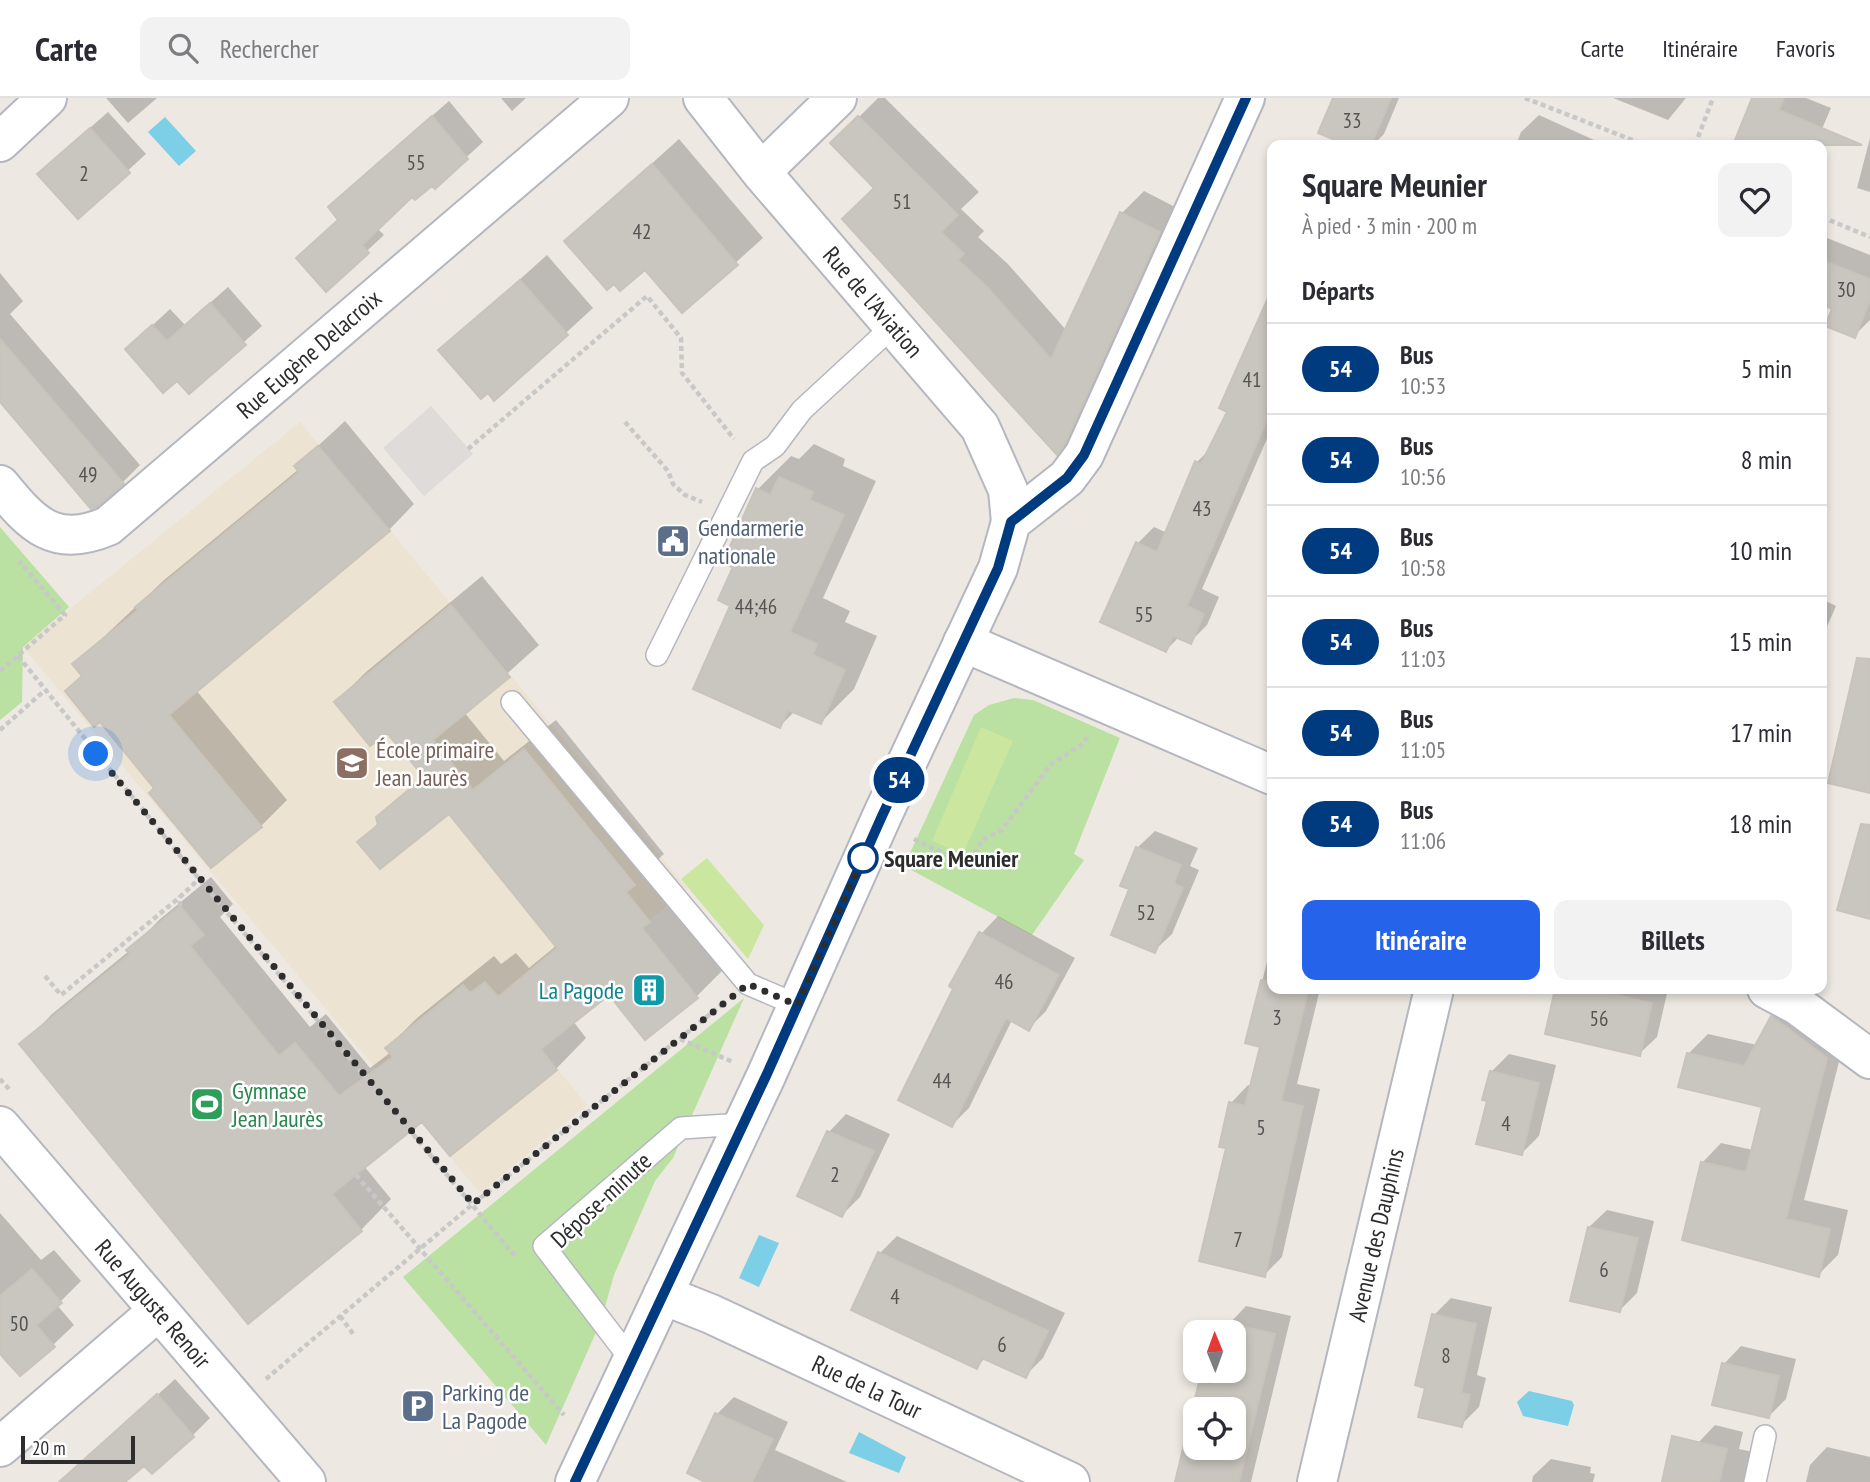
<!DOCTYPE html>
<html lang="fr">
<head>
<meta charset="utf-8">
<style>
  :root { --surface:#fff; --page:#f2f2f3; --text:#2b2b33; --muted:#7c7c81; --line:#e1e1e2; --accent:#2563eb }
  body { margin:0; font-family:"PT Sans Narrow",sans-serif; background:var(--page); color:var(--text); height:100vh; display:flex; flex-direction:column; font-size:26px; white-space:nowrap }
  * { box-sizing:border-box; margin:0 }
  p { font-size:23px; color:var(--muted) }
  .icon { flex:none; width:38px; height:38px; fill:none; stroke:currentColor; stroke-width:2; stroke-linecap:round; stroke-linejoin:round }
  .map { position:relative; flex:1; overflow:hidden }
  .details { position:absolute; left:1267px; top:42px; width:560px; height:854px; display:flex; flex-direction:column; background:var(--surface); border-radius:14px; box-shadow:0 4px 10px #0003 }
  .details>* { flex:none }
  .badge { padding:0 14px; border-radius:23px; font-size:24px; line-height:46px }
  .needle { width:46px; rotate:359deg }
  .controls { position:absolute; left:1183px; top:1222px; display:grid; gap:14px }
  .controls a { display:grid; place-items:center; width:63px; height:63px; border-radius:14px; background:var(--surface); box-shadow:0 4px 10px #0003; font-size:35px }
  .scale { position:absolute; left:21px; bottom:18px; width:114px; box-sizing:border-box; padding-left:7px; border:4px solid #2d2d2d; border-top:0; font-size:19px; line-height:24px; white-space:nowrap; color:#2d2d2d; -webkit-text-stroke:5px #fff; paint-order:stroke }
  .you { position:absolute; width:35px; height:35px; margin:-18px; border:5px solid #fff; border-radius:50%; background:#1a73e8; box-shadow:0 0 0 10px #1a73e833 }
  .map>.badge { position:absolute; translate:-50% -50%; box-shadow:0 0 0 4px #fff }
  h2 { padding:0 35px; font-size:26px; line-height:63px }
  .round { display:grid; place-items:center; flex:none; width:74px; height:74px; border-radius:14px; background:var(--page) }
  .summary { display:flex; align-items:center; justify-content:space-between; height:119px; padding:0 35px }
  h1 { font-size:33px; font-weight:700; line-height:52px }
  .primary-button { display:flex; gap:14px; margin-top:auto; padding:14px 35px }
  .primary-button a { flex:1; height:80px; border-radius:14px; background:var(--accent); color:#fff; font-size:28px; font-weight:700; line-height:80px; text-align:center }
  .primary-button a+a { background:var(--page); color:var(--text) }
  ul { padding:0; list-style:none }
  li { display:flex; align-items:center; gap:21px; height:91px; padding:0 35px; border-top:2px solid var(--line) }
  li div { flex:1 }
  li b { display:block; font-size:26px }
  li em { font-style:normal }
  li .badge { min-width:77px; font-weight:700; text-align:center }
  header { display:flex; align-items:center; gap:42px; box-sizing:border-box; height:98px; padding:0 35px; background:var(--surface); border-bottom:2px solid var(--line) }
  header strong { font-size:33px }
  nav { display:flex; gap:38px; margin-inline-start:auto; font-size:24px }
  .search { width:490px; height:63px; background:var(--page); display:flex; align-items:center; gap:18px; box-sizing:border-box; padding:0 24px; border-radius:14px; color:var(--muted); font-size:26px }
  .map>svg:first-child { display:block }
  .education { fill:#ede3d2 }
  .green { fill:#bae0a2 }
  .pitch { fill:#cbe69f }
  .plaza { fill:#dedbd8 }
  .water { fill:#7ccfe7 }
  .shadow { fill:#0003; fill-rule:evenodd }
  .building { fill:#c9c6bf; stroke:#c9c3ba; stroke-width:2; fill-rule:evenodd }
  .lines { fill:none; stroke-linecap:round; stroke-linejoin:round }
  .lane-casing { stroke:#b4b7bf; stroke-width:24 }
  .street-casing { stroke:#b4b7bf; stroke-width:42 }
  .secondary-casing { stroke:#b4b7bf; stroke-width:42 }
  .path { stroke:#c8c8c8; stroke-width:4.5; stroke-dasharray:5 3.5; stroke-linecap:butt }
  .lane { stroke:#fff; stroke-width:21 }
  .street { stroke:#fff; stroke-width:38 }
  .secondary { stroke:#fff; stroke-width:38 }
  .line-casing { stroke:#fff; stroke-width:16 }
  .line { stroke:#003b80; stroke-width:10 }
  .walk { stroke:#2d2d2d; stroke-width:7; stroke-dasharray:0 12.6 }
  .stop-dot { fill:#fff; stroke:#003b80; stroke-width:3.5 }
  .labels { text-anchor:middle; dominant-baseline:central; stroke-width:5; stroke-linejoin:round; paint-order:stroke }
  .number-label { font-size:21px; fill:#545352 }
  .street-label { font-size:24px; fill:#2d2d2d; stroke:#fff }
  .service-label { font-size:24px; fill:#4e5e75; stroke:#fff; text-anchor:start }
  .education-label { font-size:24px; fill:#785e54; stroke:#fff; text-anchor:start }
  .stop-label { font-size:24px; font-weight:bold; fill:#2d2d2d; stroke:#fff; text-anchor:start }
  .culture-label { font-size:24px; fill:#0d838f; stroke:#fff; text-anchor:end }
  .leisure-label { font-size:24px; fill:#27864d; stroke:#fff; text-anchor:start }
</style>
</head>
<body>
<header>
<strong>Carte</strong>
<div class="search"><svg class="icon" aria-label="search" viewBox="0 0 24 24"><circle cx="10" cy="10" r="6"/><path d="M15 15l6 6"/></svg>Rechercher</div>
<nav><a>Carte</a><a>Itinéraire</a><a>Favoris</a></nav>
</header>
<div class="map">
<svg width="1870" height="1384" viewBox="0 0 1870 1384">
  <rect width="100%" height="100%" fill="#ede8e1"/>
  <path class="education" d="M300,324L688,791L628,840L541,951L587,1007L480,1095L23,549Z"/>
  <path class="green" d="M0,429L69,509L23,549L22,604L0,622Z
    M1014,600L1033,602L1120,640L1074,756L1084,762L1032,837L904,768L974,617L989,607Z
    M744,900L673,1060L655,1083L614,1177L601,1223L546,1347L403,1179Z"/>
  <path class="pitch" d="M981,629L1013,643L963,756L932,743Z
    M707,760L764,827L748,861L681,781Z"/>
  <path class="plaza" d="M431,308L473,356L424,398L383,350Z"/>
  <path class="water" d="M165,19L196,53L179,68L148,34Z
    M759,1137L779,1145L759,1189L739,1180Z
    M1529,1293L1572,1303L1574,1307L1568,1328L1523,1318L1517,1304Z
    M859,1334L906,1359L899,1375L849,1355Z"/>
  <path class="shadow" d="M106,0H157L128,25Z
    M501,0H526L512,13Z
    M878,0H885L979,94L961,111L984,133L978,139L1008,166L1066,232L1122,115L1144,93L1181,112L1078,333L1057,355L876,89L833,45Z
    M1335,0H1399L1384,36L1373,47H1352L1320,34Z
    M1613,0H1686L1668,22Z
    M1754,0H1806L1831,10L1815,47H1735Z
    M449,3L483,44L435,88L432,85L412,96L377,130L384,137L326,191L346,93Z
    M108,14L146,56L78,118L57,59Z
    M1539,17L1605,47H1516L1521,34Z
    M1870,40V94L1857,90Z
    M679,41L763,140L683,212L645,169L566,143Z
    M1822,138L1870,157V222L1854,238L1834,210L1822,205Z
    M547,157L593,210L495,300L441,252Z
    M0,175L23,203L10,216L140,367L123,384L0,302Z
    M228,189L262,228L189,293L177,281L127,251L170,211L185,227Z
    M1272,216V329L1202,491L1219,499L1207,527L1190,544L1179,539L1166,552L1138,445L1154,429L1167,435L1197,364L1211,350L1229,313L1256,232Z
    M345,323L414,406L389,432L196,592L287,702L261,728L156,690L75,566L163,483L299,371L296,368Z
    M814,346L845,361L843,368L876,383L823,500L850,513L845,524L877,538L854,591L821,624L795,613L780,628L733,507L735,468L758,391L791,358L799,361Z
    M482,478L539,547L464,614L504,663L556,622L664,756L656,763L727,868L697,898L646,939L609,894L573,923L586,940L556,971L450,1056L422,1021L364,1068L391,1101L361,1132L248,1224L22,947L52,916L129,853L159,822L211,779L233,806L220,819L310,929L326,916L370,970L391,954L387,950L417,920L494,858L501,866L516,855L529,870L557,847L449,714L360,744L379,724L378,720L424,676L387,632L336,604L366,574Z
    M1822,501L1836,508L1822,540Z
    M1155,733L1198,750L1190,768L1199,772L1172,836L1154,853L1131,790L1137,750Z
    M1272,804V829L1267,828Z
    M998,818L1075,860L1046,913L1029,930L1012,922L969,1010L952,1027L981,836Z
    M1272,842V891H1320L1297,986L1320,991L1282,1159L1264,1177L1228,1049L1231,1005L1248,987L1252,988L1262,948L1248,944Z
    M1557,891H1668L1657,939L1639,956L1547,934Z
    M1791,900L1845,940L1804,1102L1848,1112L1838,1157L1818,1177L1702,1065L1721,1045L1753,1052L1765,1008L1688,956L1708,936L1757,947L1772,919Z
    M1509,956L1556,967L1539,1038L1522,1055L1489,1002L1491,974Z
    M846,1016L890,1036L860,1099L842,1117L799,1097L829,1034Z
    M1607,1112L1654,1123L1637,1195L1620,1212L1589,1129Z
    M0,1115L41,1162L54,1152L81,1183L57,1207L74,1227L53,1247L0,1253Z
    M897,1138L1065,1215L1043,1260L1025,1278L985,1260L977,1269L880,1155Z
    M1451,1200L1492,1209L1477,1277L1486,1280L1479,1309L1461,1327L1428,1289L1434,1217Z
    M1246,1208L1291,1218L1251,1384H1177L1201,1285L1214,1272H1234V1234L1229,1226ZM1195,1311H1234V1349H1195Z
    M1741,1248L1796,1261L1786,1301L1769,1318L1724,1266Z
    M175,1281L210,1320L193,1337L152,1374L144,1365L123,1384H62Z
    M734,1299L788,1324L775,1352L847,1384H710L717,1316Z
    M1715,1327L1743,1334L1739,1351L1753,1354L1746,1384H1689L1698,1345Z
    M1827,1349L1870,1359V1384H1806L1810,1367Z
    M1551,1361L1591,1369L1590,1375L1595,1376L1593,1384H1532L1533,1378Z"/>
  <path class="building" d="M1333,0H1391L1371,47H1347L1318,35Z
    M1752,0H1784L1779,12L1862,47H1733Z
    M432,18L468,61L435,91L432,88L415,102L412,99L362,147L369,155L326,194L296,160L338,122L328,109Z
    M858,18L958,117L941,134L964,156L958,162L986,188L1051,261L1120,114L1160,134L1065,346L1057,357L842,121L874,90L830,45Z
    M90,30L130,75L78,121L37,76Z
    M652,66L738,167L682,215L645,172L620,193L614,186L607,192L564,143Z
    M1822,162L1870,181V202L1855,240L1825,228L1832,211L1822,206Z
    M520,182L568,237L494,303L488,295L481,301L438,252Z
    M1272,191V310L1187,508L1204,516L1191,546L1173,538L1166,554L1100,524L1136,444L1157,454L1195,363L1201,366L1227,314L1219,310Z
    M210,205L246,247L189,296L177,283L163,295L125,251L152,227L167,243Z
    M0,241L124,386L97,409L91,411L0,304Z
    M318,348L390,433L169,617L262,729L211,770L149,695L154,690L100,624L94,629L65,593L82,578L72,566L138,512L135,509L299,374L294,368Z
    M779,379L813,394L810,402L844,417L790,534L817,546L813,557L845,572L821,626L788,612L780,630L693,591L730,508L718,502L733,469L722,466L756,390L770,397Z
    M451,507L510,579L433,642L473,692L524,651L635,787L626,794L650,824L642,830L698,900L645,942L609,897L541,951L557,972L450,1058L422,1024L332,1096L362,1133L248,1226L19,946L130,856L126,852L180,808L204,837L190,848L279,958L295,945L339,998L393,959L385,950L463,887L470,895L485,884L498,899L557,850L449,716L380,771L357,744L378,727L376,719L424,679L387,635L370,648L334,604Z
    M1857,560L1870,561V695L1828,685Z
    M1861,726L1870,727V821L1837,812Z
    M1136,749L1181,767L1174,785L1183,790L1155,855L1111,837L1129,791L1120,788Z
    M979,834L1059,877L1029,933L1006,920L952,1029L898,1002L953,891L949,888Z
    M1261,882L1272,885V891L1308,893L1281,1003L1303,1008L1265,1179L1199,1163L1226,1050L1219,1049L1229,1004L1245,1008L1260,949L1245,945Z
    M1555,891H1590L1652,905L1640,958L1545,936Z
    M1771,918L1827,960L1786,1121L1830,1131L1819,1179L1682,1142L1701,1064L1746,1074L1762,1009L1678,989L1687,955L1744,968Z
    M1490,973L1539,985L1522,1057L1476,1046L1487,1003L1482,1002Z
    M827,1033L874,1053L842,1119L797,1098Z
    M1588,1129L1638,1140L1620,1214L1570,1203Z
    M878,1154L1048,1233L1026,1280L982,1260L977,1271L851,1212Z
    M32,1171L62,1205L36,1227L55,1249L20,1278L0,1256V1198Z
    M1432,1216L1476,1226L1461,1295L1470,1297L1462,1329L1418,1319L1425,1290L1415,1287Z
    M1227,1225L1275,1236L1239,1384H1175L1199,1284L1212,1287L1216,1272H1234V1234H1225ZM1195,1311H1234V1349H1195Z
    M1722,1265L1779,1278L1769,1320L1712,1307Z
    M157,1296L194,1339L152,1376L144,1368L125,1384H59Z
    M715,1315L773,1341L752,1384H705L687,1375Z
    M1672,1338L1727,1351L1719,1384H1662Z"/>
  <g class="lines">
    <g class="lane-casing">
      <path id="lane" d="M657,557L753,363L775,348L802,312L893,228
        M512,604L748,886L797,907
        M632,1263L544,1148L681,1030L743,1026
        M1755,1384L1765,1338"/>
    </g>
    <g class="street-casing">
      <path id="street" d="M703,0L761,74L980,329L1008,392L1011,424
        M0,44L47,0
        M761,74L837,0
        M0,387C32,426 54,451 108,428L609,0
        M963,544L1272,677
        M1767,891L1797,907L1870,961
        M0,1028L306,1384
        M663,1197L711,1216L1070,1384
        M0,1349L158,1213
        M1317,1384L1434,891"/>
    </g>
    <g class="secondary-casing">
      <path id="secondary" d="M575,1384L766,978L882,718L998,470L1011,424L1067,380L1084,357L1245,0"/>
    </g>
    <path class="path" d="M1525,0L1645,47
      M1695,47L1713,0
      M1822,119L1870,139
      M625,324L668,373L673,386L685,397L702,404
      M468,351L647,198L681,240L682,275L734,341
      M18,558L199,781L515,1158
      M0,573L65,517L19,463
      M0,632L44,593
      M914,741L962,764L975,755L982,742L1002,732L1050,667L1084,645L1088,637
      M180,808V799L199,781
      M45,878L61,897L180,799
      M680,941L733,964
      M0,981L9,991
      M356,1077L564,1317
      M340,1218L354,1237
      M266,1281L473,1106L724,905"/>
    <use href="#lane" class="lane"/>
    <use href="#street" class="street"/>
    <use href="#secondary" class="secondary"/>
  </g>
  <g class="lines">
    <g class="line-casing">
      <path id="line" d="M575,1384L766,978L882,718L998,470L1011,424L1067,380L1084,357L1246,0"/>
    </g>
    <use href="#line" class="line"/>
    <path class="walk" d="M96,656L473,1106L748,886L797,907L863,760"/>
  </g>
  <defs>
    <g id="civic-square" transform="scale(1.75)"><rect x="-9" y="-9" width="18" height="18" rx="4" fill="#5c6f8a" stroke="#fff"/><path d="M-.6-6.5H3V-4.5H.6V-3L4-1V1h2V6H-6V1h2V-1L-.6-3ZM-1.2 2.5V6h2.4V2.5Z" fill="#fff"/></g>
    <g id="school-square" transform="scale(1.75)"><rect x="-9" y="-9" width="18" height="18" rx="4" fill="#8d6e63" stroke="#fff"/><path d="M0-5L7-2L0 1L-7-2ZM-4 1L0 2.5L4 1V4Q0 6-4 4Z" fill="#fff"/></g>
    <g id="building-square" transform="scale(1.75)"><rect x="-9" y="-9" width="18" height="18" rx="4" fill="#0f9aa8" stroke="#fff"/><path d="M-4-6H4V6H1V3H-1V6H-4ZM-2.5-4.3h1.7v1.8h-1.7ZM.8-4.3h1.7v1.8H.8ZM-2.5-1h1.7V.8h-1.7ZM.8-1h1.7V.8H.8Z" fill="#fff"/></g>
    <g id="stadium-square" transform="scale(1.75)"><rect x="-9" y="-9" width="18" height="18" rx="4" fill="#2e9e5b" stroke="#fff"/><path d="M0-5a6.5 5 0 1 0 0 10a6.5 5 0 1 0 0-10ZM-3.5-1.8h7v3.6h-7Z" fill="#fff"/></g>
    <g id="parking-square" transform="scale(1.75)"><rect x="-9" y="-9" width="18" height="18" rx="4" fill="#5c6f8a" stroke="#fff"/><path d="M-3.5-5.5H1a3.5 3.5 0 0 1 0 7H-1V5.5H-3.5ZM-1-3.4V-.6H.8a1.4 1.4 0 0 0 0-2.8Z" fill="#fff"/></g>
  </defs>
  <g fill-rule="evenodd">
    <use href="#civic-square" x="673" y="443"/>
    <use href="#school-square" x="352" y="665"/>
    <use href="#building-square" x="649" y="892"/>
    <use href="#stadium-square" x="207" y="1006"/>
    <use href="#parking-square" x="418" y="1308"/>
  </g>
  <circle class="stop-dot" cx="863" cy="760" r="14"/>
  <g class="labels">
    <g class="number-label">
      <text x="1352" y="22">33</text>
      <text x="416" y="64">55</text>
      <text x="84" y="75">2</text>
      <text x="902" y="103">51</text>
      <text x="642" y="133">42</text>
      <text x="1846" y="191">30</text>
      <text x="1252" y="281">41</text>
      <text x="88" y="376">49</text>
      <text x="1202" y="410">43</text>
      <text x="756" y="508">44;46</text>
      <text x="1144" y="516">55</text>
      <text x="1146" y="814">52</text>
      <text x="1004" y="883">46</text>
      <text x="1277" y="919">3</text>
      <text x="1599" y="920">56</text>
      <text x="942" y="982">44</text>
      <text x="1506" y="1025">4</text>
      <text x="1261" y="1029">5</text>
      <text x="835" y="1076">2</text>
      <text x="1238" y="1141">7</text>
      <text x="1604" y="1171">6</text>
      <text x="895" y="1198">4</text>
      <text x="19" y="1225">50</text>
      <text x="1002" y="1246">6</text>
      <text x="1446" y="1257">8</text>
    </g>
    <g class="street-label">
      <text transform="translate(873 204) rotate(49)">Rue de l'Aviation</text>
      <text transform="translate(309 256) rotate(-41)">Rue Eugène Delacroix</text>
      <text transform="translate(601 1102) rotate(-43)">Dépose-minute</text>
      <text transform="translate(1376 1137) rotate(-77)">Avenue des Dauphins</text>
      <text transform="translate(153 1206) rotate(49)">Rue Auguste Renoir</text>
      <text transform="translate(867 1289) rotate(25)">Rue de la Tour</text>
    </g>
    <g class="service-label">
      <text x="698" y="429">Gendarmerie<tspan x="698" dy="28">nationale</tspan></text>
      <text x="442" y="1294">Parking de<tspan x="442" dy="28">La Pagode</tspan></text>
    </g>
    <g class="education-label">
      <text x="376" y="651">École primaire<tspan x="376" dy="28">Jean Jaurès</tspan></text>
    </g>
    <g class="stop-label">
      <text x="884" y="760">Square Meunier</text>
    </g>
    <g class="culture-label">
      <text x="624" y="892">La Pagode</text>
    </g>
    <g class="leisure-label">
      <text x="232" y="992">Gymnase<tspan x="232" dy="28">Jean Jaurès</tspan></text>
    </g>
  </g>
</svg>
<div class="controls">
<a><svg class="needle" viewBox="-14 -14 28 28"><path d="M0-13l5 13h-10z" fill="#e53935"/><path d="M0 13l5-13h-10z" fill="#7c7c81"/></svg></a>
<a><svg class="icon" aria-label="locate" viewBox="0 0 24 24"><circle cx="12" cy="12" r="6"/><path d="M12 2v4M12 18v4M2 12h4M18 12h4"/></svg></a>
</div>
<div class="scale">20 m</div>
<div class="you" style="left:96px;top:656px"></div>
<b class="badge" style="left:899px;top:682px;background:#003b80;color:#fff">54</b>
<section class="details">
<div class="summary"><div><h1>Square Meunier</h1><p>À pied · 3 min · 200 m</p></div><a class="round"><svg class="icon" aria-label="heart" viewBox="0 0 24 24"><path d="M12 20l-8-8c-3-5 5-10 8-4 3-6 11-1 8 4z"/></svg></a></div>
<h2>Départs</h2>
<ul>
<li><span class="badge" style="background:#003b80;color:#fff">54</span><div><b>Bus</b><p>10:53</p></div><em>5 min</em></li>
<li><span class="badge" style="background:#003b80;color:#fff">54</span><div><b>Bus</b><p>10:56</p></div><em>8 min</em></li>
<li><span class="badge" style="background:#003b80;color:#fff">54</span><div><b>Bus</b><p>10:58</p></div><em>10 min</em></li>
<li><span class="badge" style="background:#003b80;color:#fff">54</span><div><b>Bus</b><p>11:03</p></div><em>15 min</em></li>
<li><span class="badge" style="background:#003b80;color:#fff">54</span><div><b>Bus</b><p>11:05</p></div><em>17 min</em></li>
<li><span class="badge" style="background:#003b80;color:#fff">54</span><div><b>Bus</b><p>11:06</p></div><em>18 min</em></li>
</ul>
<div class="primary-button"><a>Itinéraire</a><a>Billets</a></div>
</section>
</div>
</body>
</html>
